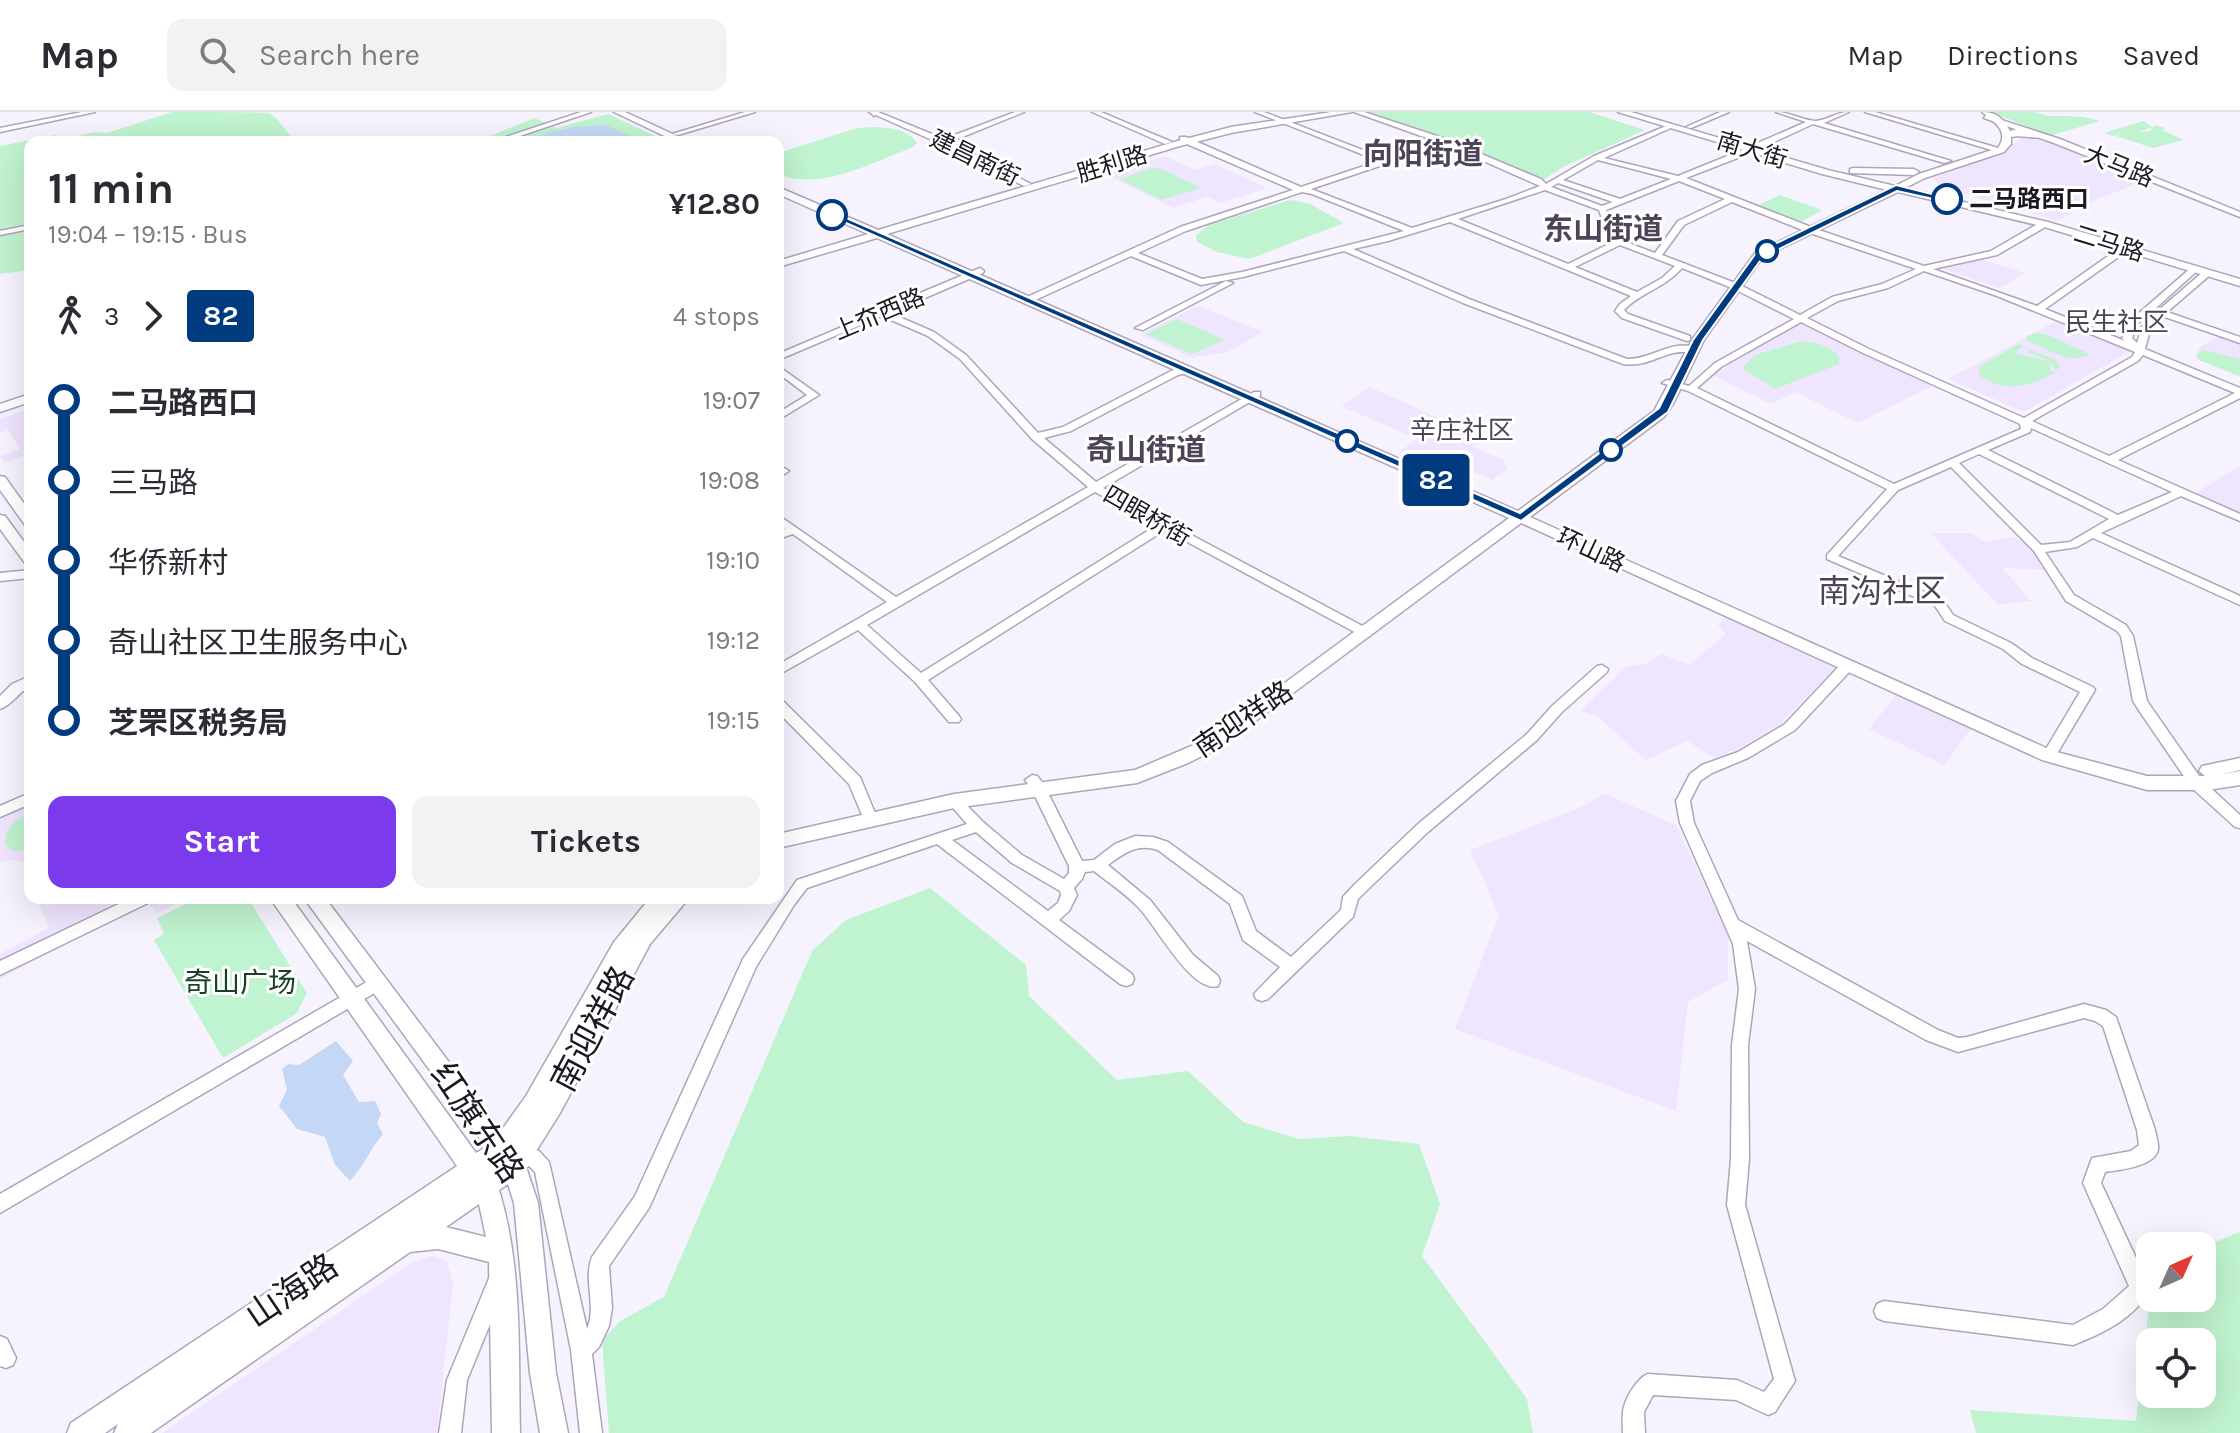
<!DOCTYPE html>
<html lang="en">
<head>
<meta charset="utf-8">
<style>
  :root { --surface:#fff; --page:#f2f2f3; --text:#2b2b33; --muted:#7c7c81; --line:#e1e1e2; --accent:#7c3aed }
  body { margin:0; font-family:Karla,"Noto Sans SC",sans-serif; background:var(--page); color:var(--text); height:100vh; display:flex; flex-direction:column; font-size:30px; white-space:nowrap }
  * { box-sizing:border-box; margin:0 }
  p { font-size:26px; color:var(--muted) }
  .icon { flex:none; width:44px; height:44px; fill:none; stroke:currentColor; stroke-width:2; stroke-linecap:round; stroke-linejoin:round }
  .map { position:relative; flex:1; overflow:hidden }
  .sheet { position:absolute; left:24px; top:24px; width:760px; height:768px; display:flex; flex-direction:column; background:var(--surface); border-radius:16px; box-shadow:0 8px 32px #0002 }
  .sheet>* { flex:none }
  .badge { padding:0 16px; border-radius:6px; font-size:28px; line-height:52px }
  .needle { width:52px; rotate:45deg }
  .tools { position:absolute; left:2136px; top:1120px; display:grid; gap:16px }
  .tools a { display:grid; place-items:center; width:80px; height:80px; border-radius:16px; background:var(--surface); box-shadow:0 8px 32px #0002; font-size:40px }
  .map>.badge { position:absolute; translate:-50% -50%; box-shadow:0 0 0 4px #fff }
  .legs { display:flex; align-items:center; gap:12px; height:88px; padding:0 24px; font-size:26px }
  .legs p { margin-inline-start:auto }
  .summary { display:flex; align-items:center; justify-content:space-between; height:136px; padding:0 24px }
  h1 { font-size:44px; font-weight:700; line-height:60px }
  .cta { display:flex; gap:16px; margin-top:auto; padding:16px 24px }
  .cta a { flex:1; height:92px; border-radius:16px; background:var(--accent); color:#fff; font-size:32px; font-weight:700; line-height:92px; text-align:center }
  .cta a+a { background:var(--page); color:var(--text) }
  ul { padding:0 24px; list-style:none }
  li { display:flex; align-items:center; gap:28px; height:80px; font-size:30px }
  li i { display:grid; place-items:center; width:12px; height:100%; margin:0 10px; background:currentColor }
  li i::after { content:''; width:20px; height:20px; margin:-10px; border:6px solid; border-radius:50%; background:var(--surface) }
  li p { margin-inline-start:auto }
  li:first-child i { background:linear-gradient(#0000 50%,currentColor 0) }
  li:last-child i { background:linear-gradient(currentColor 50%,#0000 0) }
  header { display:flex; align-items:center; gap:48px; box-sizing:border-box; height:112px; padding:0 40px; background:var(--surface); border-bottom:2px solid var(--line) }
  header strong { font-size:38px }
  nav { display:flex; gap:44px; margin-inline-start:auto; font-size:28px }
  .search { width:560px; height:72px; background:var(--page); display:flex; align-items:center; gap:20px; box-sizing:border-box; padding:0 28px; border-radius:16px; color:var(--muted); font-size:30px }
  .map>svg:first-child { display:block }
  .built { fill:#efe5fe }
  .green { fill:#c0f3cf; fill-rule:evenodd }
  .water { fill:#c4d8f5 }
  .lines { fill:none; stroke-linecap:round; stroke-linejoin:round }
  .minor-casing { stroke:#aea4bc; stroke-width:3 }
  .major-casing { stroke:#aea4bc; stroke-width:3 }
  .minor { fill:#fff; fill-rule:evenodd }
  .major { fill:#fff; fill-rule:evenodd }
  .line-1 { fill:#003b80; stroke:#fff; stroke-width:2 }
  .stop-1-dot { fill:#fff; stroke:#003b80; stroke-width:4 }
  .labels { text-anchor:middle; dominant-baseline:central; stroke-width:6; stroke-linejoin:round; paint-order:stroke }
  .far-street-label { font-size:24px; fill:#1c1821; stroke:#fff }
  .far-stop-label { font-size:24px; font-weight:bold; fill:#1c1821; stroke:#fff; text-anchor:start }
  .far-quarter-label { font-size:26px; fill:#4d4458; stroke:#fff }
  .street-label { font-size:28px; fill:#1c1821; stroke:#fff }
  .park-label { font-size:28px; fill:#1a3e28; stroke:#fff }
  .far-district-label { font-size:30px; font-weight:bold; fill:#4d4458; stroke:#fff }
  .quarter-label { font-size:32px; fill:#4d4458; stroke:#fff }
  .near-street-label { font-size:34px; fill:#1c1821; stroke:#fff }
</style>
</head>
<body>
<header>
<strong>Map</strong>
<div class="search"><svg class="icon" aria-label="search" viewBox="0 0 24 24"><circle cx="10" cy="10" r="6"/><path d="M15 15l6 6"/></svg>Search here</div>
<nav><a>Map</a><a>Directions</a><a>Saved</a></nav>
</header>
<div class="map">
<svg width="2240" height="1321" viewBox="0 0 2240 1321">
  <rect width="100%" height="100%" fill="#f7f3fe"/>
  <path class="built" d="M2027,23H2032L2144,69L2085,92L2059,109L1957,80L1935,69L1934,66L2002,40Z
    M1165,44L1195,58L1215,52L1267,76L1220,91L1207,85L1173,96L1105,62Z
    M1981,147L2025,161L2000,176L1943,157Z
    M1198,194L1263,220L1228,240L1192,246L1140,222Z
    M2055,210L2130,239L2024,300L1948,267Z
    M1799,212L1806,214L1932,274L1858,311L1795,280L1771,292L1712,263Z
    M2220,224L2240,231V265L2195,246L2200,235Z
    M1370,275L1484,327L1473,335L1504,348L1507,357L1492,368L1428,339L1416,348L1399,340L1417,327L1341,294Z
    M30,297V342L4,351L0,344L20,337L8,318L0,321V306Z
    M2240,353V403L2196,381Z
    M1931,421H1972L1984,430L2015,425L2034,437L2049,458L2003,456L2031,489L1998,493Z
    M1727,504L1837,554L1781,611L1738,637L1714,646L1687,629L1646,648L1598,605L1581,599L1627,554L1648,551L1662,542L1689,553L1726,522L1718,513Z
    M1896,583L1971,617L1944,653L1869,617Z
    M1605,682L1676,713L1728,824V868L1688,890L1676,999L1455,917L1499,803L1470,738L1575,698Z
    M30,693V767L23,750L7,748L0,751V707Z
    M37,786H187L156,802L147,789L0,867V842L49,816Z
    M432,1144L447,1149L453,1171L437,1321H162L413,1150Z"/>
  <path class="green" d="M172,0C190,0 255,0 268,1C283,8 286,25 301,30H30V158L0,162V34L56,23L58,28L95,20L107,21Z
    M1363,0H1589L1645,18L1563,55L1543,68Z
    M1992,0C2005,0 2018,0 2031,0C2038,0 2044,4 2050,4C2068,4 2082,3 2100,9L2049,24Z
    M608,2L668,30H475L535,6L556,16Z
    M2143,9L2153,15L2138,20L2150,19L2155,13L2165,16L2162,18L2184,28L2153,36L2116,24L2126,20L2113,24L2104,21Z
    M875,15C890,16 908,17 917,31L911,36C872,50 820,80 778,62V41L857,16Z
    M1152,56L1162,57L1201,76L1161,88L1120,67Z
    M1780,83L1822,98L1801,110L1756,94Z
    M1290,88L1308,91L1344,111L1249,147L1217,140L1197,130L1196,123L1209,113Z
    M1177,207L1225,228L1192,242L1146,222Z
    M2035,221L2048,223L2089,242C2073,254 2043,236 2027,228L2026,225Z
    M1798,230C1813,229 1828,233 1839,244V252L1775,277L1742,256L1755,243Z
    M2019,232L2024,234L2014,241L2052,250L2028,240L2031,238L2058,249L2056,251L2061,255L2056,258L2049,251L2051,260H2056C2031,273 2006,283 1979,263L1980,254Z
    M2204,238L2240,247V264L2199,248L2196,242Z
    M30,700V739L11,738L5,731C5,715 17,707 30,700Z
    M930,776L1026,853L1029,884L1117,968L1188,959L1243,1010L1299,1027L1350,1024L1419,1032L1440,1092L1422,1144L1527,1287L1533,1321H609L602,1229L620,1209L664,1185L812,839L846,808Z
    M198,786H248L307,881L297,901L223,946L154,828L164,822L157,806Z
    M2240,1120V1321H1976L1970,1298L2136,1309L2150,1186H2202V1135ZM2202,1230V1282H2150V1230Z"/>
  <path class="water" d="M606,13L642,30H514L573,15Z
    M336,929L353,949L343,963L359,990L375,989L381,1002L377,1011L383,1022C370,1037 364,1054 350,1069L335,1053L325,1025L297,1017L279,994L287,978L282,957L288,952L299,953Z"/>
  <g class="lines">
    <g class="minor-casing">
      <path id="minor" d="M82,0H95L0,20V16Z
        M581,0H591L502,30H491Z
        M745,0H755L678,23L672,22Z
        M869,0H878L944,27L1015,0H1024L950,30L1031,72L1024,74L941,32Z
        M1092,0H1101L1172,30L1165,32Z
        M1255,0H1264L1386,47L1438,30L1354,0H1364L1443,26L1541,67L1546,72L1594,44L1671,12L1673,15L1604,46L1678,64L1747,36H1753V40L1686,66L1816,117L1924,154L1991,139L2041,110H2047V114L1997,143L1933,157L2037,194L2111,142H2117V146L2045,197L2125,229L2122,226L2131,208L2192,155L2199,157L2156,196L2160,197L2204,159H2210V163L2167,200L2240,225V231L2162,204L2151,215L2145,237L2240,276V286L2118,348L2240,402V409L2181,384L2101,421L2240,484V493L2093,426L2077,435L2045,440L2074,483L2126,513L2133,524L2147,589L2202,668L2240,703V716L2235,715L2192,676L2140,600L2133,589L2121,524L2117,519L2066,489L2034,439L1951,355L1898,378L1838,444L1943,488L1953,503L2011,531L2032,546L2093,575L2095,578L2058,640L2053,642L2046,637L2080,580L2022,552L2003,537L1945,509L1935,494L1827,447V443L1887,377L1688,279L1662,271L1667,268L1689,274L1715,251L1794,207L1732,176L1682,156C1665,176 1640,181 1624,198L1628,202L1690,224V228L1687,229L1622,206L1615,199L1620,192L1631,184L1450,110L1388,129L1353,137L1469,187L1627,247C1651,248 1675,225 1698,237C1690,241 1682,239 1673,241C1655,246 1642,255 1623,252L1463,191L1344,139L1243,165L1201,173L1131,144L1031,190H1025V186L1180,115L1293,78L1180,29V25H1186L1301,75L1379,49ZM1445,32L1540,74L1506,87L1412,116L1311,77ZM1598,48L1671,67L1620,87L1563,68ZM1679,69L1725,87L1678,109L1655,141C1624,129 1619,131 1606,98ZM1558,71L1613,90L1602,94L1551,75ZM1545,78L1599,98L1607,121L1615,129L1568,152L1458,107ZM1302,80L1312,82L1404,119L1242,160L1202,167L1138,141L1186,119ZM1732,90L1810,121L1916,157L1882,172L1832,185L1800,203L1738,172L1662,143L1684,113ZM1620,133L1675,154L1662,166L1637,180L1575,155ZM1924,159L1997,184L2135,240L2132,245L2024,306L1869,237L1807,206L1838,189L1888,176ZM2151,200L2155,202L2142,215L2137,231L2132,226L2138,211ZM1801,210L1863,241L2020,312L2021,317L1894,372L1697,276L1721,255ZM2143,243L2235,281L2109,344L2032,309L2138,249ZM2031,316L2172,380L2118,403L1988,338L2030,320ZM1979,342L2109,407L2070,430L2041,433L1959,351Z
        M1720,0H1729L1691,16L1686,15Z
        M1776,0C1790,0 1804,9 1816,9C1827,8 1837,0 1849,0L1824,11L1951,49L1944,51L1813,12L1759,37H1753V33L1806,10Z
        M1865,0H1875L2005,38L1998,40Z
        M1986,3L2060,27L2240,100V105L2054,31L1984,6Z
        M286,27L293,28L294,30H283Z
        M30,113V117L0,123V119Z
        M980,156L984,159L983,161L890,201L934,220L966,243L1038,321L1063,315L1173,258L1189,256L1194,259L1178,263L1071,319L1044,326L1096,370L1254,280H1260V284L1103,376L1370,518L1372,521L1370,524H1362L1165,418L928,568L959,604L961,607L959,610H949L915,570L858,518L778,563V553L887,490L793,422L778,427V420L785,417L778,411V403L896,485L1088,375L1032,327L960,247L928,224L882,204L778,248V242L875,201L872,198L873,196L882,197ZM1095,380L1157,413L921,561L867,513Z
        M1226,169L1233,171L1143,218L1135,216Z
        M778,254L819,283L778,308V301L807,283L778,261Z
        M784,356L789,359L778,366V358Z
        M30,458V466L0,469V461Z
        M1847,550L1853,554L1852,557L1795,618L1748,646L1712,661L1700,669L1690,689L1694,711L1738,808L1938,918L1958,926L1967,925L2084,892L2106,898L2116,905L2155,1018C2156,1024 2159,1032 2158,1038C2154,1055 2118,1058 2105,1060L2101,1071L2150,1176C2137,1206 2101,1222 2073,1233L1884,1209L1877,1206L1874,1199L1877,1192L1884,1189L2073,1213L2103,1197L2129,1174L2083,1071L2092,1046L2131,1039L2139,1033L2137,1018L2103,914L2095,909L2084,906L1958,940L1926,928L1747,829L1755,877L1748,933L1749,1047L1745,1093L1795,1269L1775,1300L1768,1303L1736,1288L1653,1283L1644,1300L1645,1321H1623C1623,1314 1622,1307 1623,1300C1624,1288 1637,1266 1648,1262L1737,1268L1764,1280L1774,1267L1727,1093L1731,1047L1732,933L1739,877L1733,832L1680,711L1676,689L1690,662L1702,653L1738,640L1785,612L1842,551Z
        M1602,553L1608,557L1607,560L1562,600L1537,628L1428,720L1364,781L1358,787L1353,805L1268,887L1262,889L1256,887L1254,882L1280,855L1243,828L1230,792L1158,738C1137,731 1124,741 1108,753L1150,788L1193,843L1218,864L1220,869L1218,874C1192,882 1155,812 1139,796C1126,782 1109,771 1094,759L1085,760L1082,767L1074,776L1077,783L1069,799L1059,808L1132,862L1134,867L1132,872L1126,874L1120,872L937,732L807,776L794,793L756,855L649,1096L609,1154L612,1196L609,1214L599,1235L592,1242L602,1321H580L571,1238L535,1060L529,1054L517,1061L511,1058L508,1052L511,1046L525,1036L539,1039L549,1050L587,1217C597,1194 583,1168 592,1145L635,1084L743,847L797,768L967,712L947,689L949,685H959L983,710L1022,743L1064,767L1069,761V754L1032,678L1025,668L1032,663L1037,664L1043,671L1082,749L1094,748L1115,732L1135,724L1153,725L1168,730L1242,784L1256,819L1291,845L1341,798L1343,785L1354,773L1418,712L1527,622L1552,594L1597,554ZM976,720L1012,751L1060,779L1061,783L1058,791L1048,799L952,728Z
        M30,564V574C19,580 12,593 0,597V584L12,572Z
        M778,587L783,589L860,665L877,706L875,710H865L849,672L778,600Z
        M30,681V692L0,705V694Z
        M131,786H153L150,790L0,863V849Z
        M377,864L383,866L385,871L383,876L0,1101V1082Z
        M497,1161L504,1164L507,1171L467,1268L461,1321H439L447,1268L490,1164Z
        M0,1224L7,1227L16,1246L13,1253L6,1256L0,1254Z"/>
    </g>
    <g class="major-casing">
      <path id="major" d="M614,0H625L690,30H677Z
        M870,0H879L874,4Z
        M1331,0H1352L1231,21L1180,34L887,122L1518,399L1654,299L1692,228L1755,141L1887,78L1822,62L1618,0H1631L1828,58L1895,74L1919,62L1998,36C2010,19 1994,10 1982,0C1997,0 2003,6 2010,19L2017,17L2045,23C2036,29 2022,22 2011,25V32L2004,40L1925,66L1905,76L2048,110L2240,167V174L2041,114L1898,80L1763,145L1704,228L1673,292L1664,305L1530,405L2053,639L2147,664H2205L2199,659L2202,654L2240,646V658L2224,662L2240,659V673L2208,678H2147L2042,648L1521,411L1222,634L1188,651L1137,671L954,696L778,736V722L954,682L1135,658L1210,626L1509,406L877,126L778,155V149L868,122L778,82V75L878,118L1174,30L1231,15Z
        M1853,56L1914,57L1919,60L1914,63L1850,61V57Z
        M30,282V290L0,300V292Z
        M0,364L5,365L30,400V414L25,413L0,378Z
        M0,403L5,404L30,438V453L25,451L0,417Z
        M270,786H291L476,1041L486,1035L304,786H325L501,1019L526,984L614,830L650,786H689L650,832L560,1001L526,1055L538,1091L556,1261L568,1321H540L530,1261L514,1091L508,1072L499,1078C523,1157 518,1239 520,1321H492L489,1150L438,1137L410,1140L151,1321H114L118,1312L105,1321H67L71,1311L457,1054ZM479,1092L486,1125L446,1115Z"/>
    </g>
    <use href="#minor" class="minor"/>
    <use href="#major" class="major"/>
  </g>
  <path class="line-1" d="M1896,73L1952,87L1947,90L1897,79L1763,145L1703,228L1668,300L1521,409L828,103L835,101L1520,401L1659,296L1693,228L1756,141Z"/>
  <g class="stop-1-dot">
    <circle cx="1947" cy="87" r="14"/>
    <circle cx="832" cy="103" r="14"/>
    <circle cx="1767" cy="139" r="10"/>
    <circle cx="1347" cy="329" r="10"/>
    <circle cx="1611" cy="338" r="10"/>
  </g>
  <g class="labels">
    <g class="far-street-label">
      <text transform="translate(1752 38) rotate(17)">南大街</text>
      <text transform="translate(975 46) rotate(26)">建昌南街</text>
      <text transform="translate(1112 52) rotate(-17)">胜利路</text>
      <text transform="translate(2119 54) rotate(22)">大马路</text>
      <text transform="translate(2109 131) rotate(17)">二马路</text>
      <text transform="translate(879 202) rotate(-23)">上夼西路</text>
      <text transform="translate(1147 404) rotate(30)">四眼桥街</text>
      <text transform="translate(1591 438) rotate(25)">环山路</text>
    </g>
    <g class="far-stop-label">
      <text x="1969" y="87">二马路西口</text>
    </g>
    <g class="far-quarter-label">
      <text x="2117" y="210">民生社区</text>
      <text x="1462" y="318">辛庄社区</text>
    </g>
    <g class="street-label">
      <text transform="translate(1243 607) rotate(-34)">南迎祥路</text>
    </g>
    <g class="park-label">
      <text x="240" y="870">奇山广场</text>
    </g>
    <g class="far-district-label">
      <text x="1423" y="42">向阳街道</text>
      <text x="1603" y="117">东山街道</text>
      <text x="1146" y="338">奇山街道</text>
    </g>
    <g class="quarter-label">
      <text x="1882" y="479">南沟社区</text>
    </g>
    <g class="near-street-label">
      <text transform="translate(593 917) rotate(-62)">南迎祥路</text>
      <text transform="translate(477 1011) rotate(56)">红旗东路</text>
      <text transform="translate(292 1179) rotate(-34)">山海路</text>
    </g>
  </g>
</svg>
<div class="tools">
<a><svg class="needle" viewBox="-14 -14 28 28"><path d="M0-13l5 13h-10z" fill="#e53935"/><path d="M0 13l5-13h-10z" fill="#7c7c81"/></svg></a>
<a><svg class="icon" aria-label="locate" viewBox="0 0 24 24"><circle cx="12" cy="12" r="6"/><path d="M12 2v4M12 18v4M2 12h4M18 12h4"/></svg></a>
</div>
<b class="badge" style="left:1436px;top:368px;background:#003b80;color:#fff">82</b>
<section class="sheet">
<div class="summary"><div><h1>11 min</h1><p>19:04 – 19:15 · Bus</p></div><b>¥12.80</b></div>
<div class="legs"><svg class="icon" aria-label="walk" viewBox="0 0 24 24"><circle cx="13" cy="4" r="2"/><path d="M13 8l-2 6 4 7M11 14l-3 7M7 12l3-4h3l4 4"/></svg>3<svg class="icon" aria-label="forward" viewBox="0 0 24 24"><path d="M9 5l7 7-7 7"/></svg><b class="badge" style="background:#003b80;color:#fff">82</b><p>4 stops</p></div>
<ul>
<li><i style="color:#003b80"></i><b>二马路西口</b><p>19:07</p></li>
<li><i style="color:#003b80"></i><span>三马路</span><p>19:08</p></li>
<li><i style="color:#003b80"></i><span>华侨新村</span><p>19:10</p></li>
<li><i style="color:#003b80"></i><span>奇山社区卫生服务中心</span><p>19:12</p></li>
<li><i style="color:#003b80"></i><b>芝罘区税务局</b><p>19:15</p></li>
</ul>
<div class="cta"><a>Start</a><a>Tickets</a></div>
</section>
</div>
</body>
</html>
